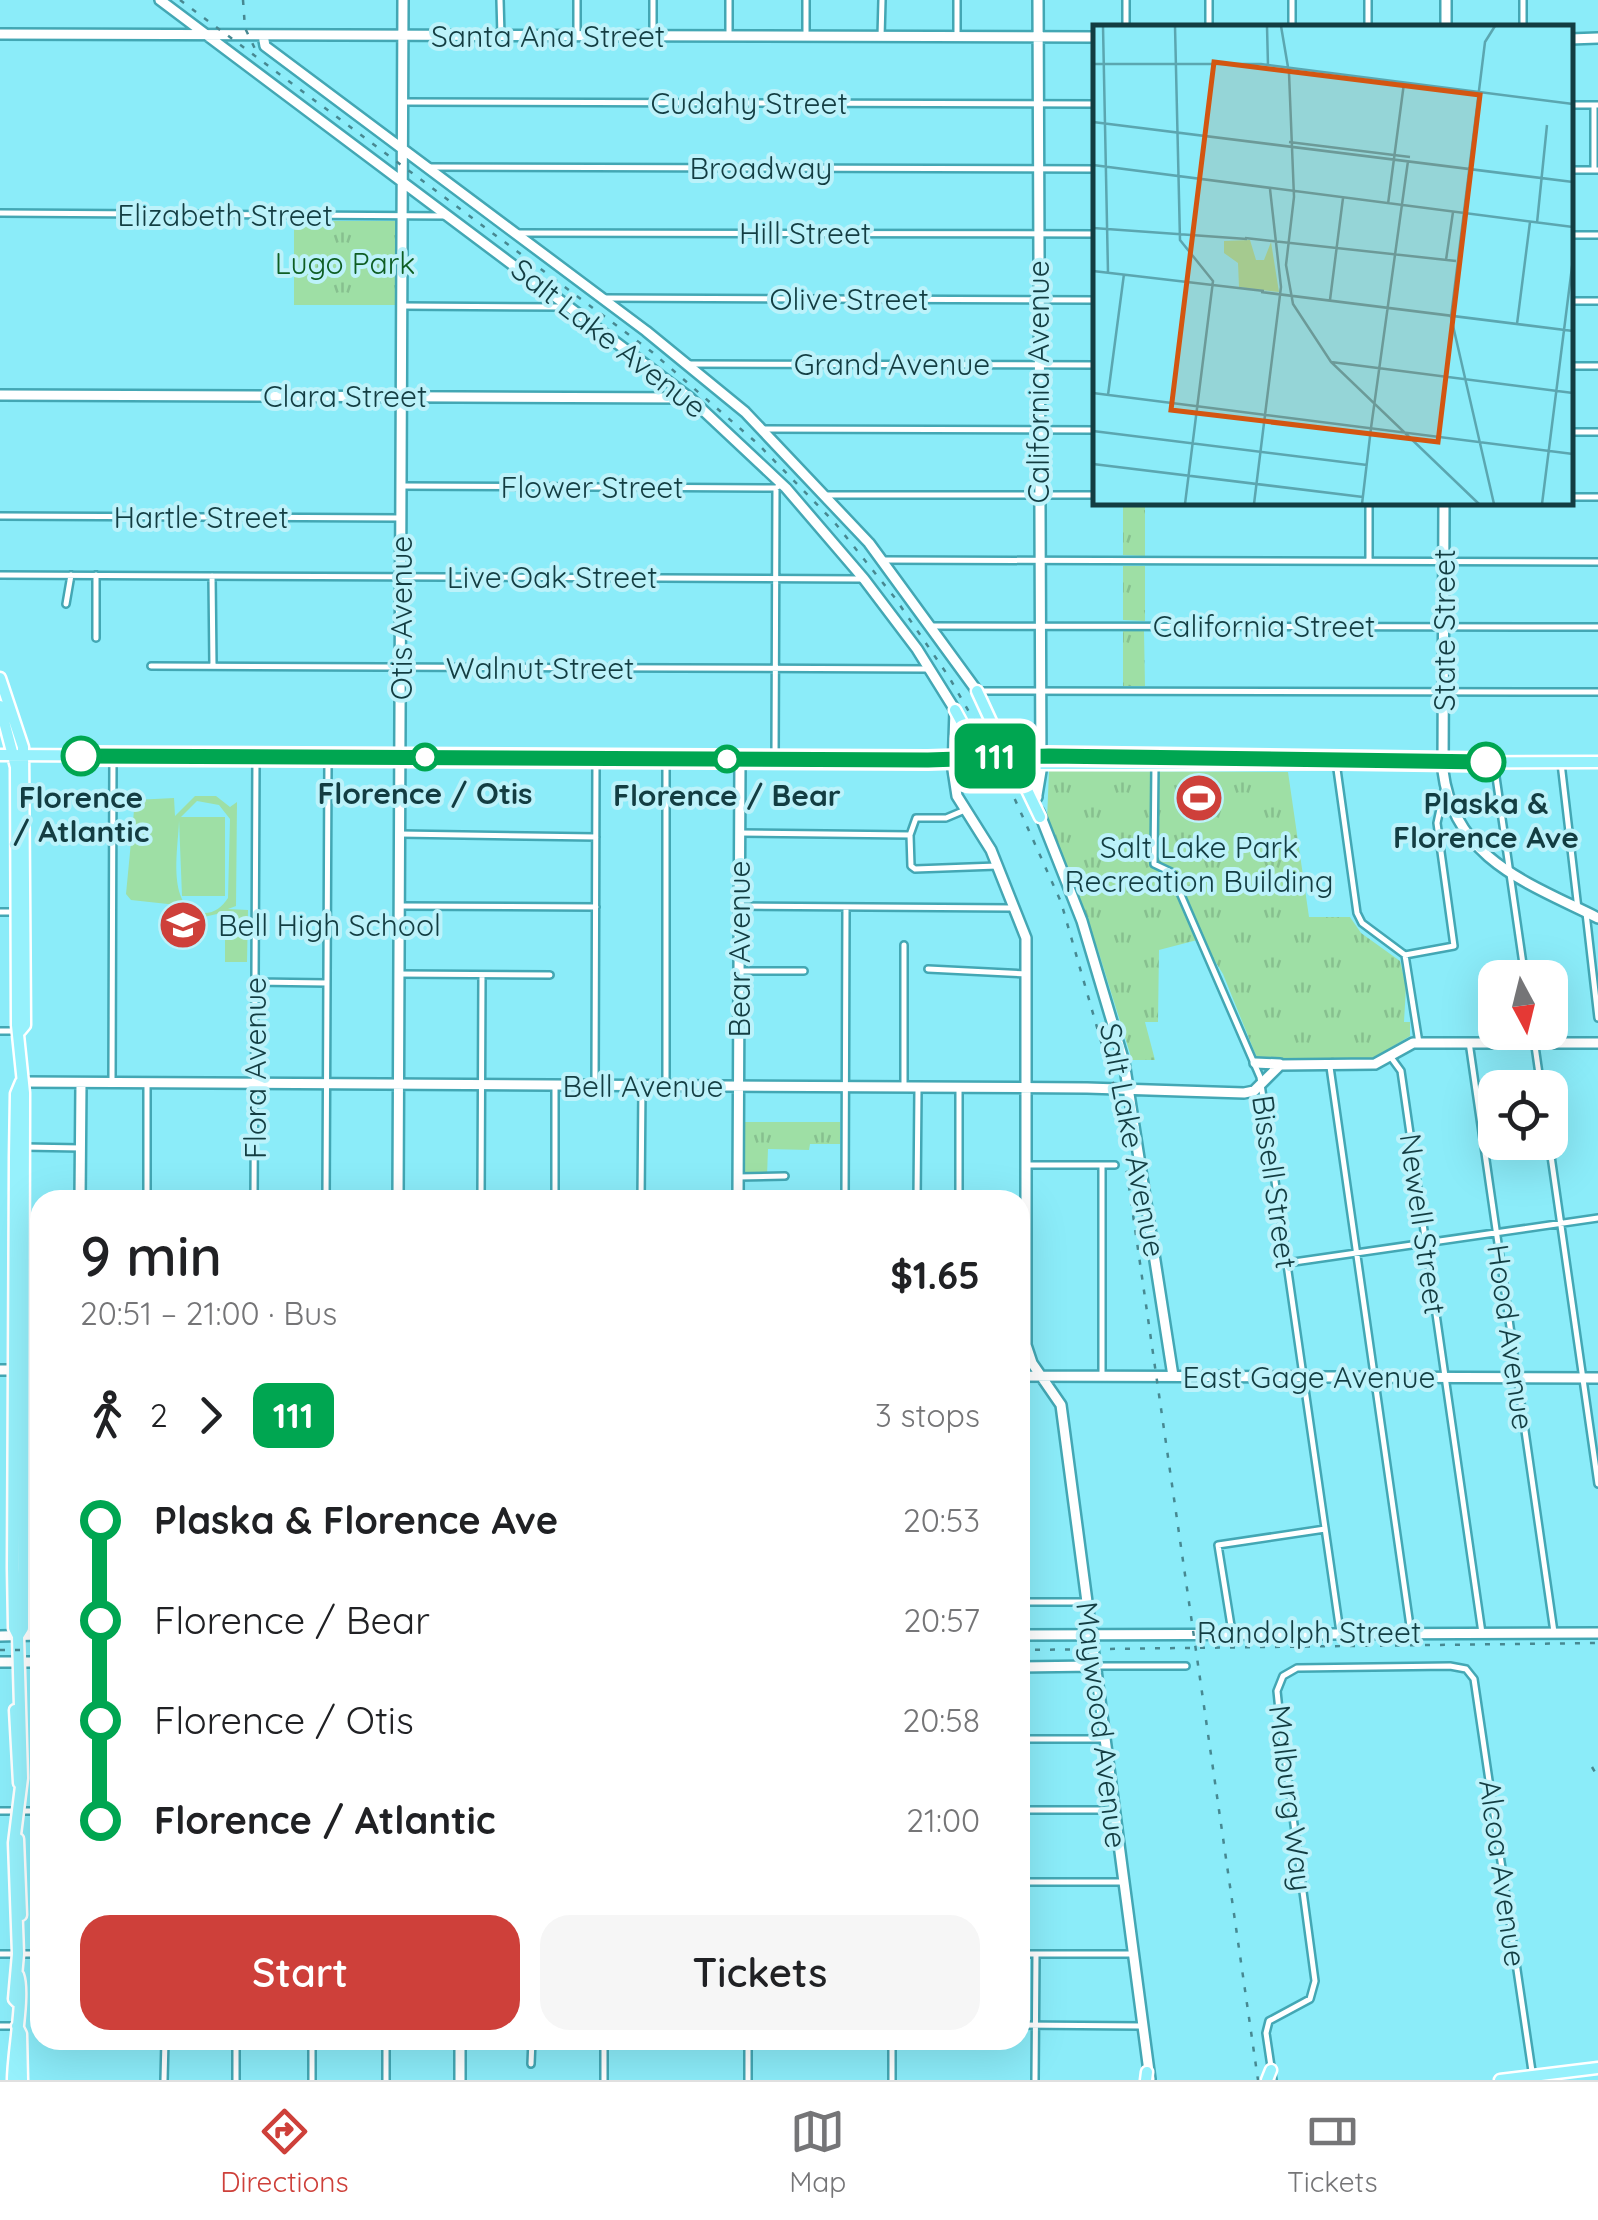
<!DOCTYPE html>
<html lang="en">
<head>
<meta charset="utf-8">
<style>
  :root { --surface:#fff; --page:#f6f6f6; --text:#202124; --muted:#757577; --line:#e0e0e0; --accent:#ce403a }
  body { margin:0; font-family:Quicksand,sans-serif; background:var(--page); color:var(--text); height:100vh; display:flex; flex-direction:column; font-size:38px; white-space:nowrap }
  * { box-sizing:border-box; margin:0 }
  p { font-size:32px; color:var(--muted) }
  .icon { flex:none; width:55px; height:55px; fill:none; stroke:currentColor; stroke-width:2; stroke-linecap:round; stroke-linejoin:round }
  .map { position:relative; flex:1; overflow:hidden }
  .drawer { position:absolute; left:30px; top:1190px; width:1000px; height:860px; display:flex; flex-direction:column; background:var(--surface); border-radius:30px; box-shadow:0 10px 40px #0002 }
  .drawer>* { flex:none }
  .badge { padding:0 20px; border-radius:15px; font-size:35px; line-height:65px }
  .needle { width:65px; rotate:173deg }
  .controls { position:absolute; left:1478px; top:960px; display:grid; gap:20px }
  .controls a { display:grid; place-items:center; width:90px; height:90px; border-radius:20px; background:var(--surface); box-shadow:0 10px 40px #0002; font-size:50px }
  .map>.badge { position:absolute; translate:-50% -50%; box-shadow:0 0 0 5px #fff }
  .legs { display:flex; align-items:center; gap:15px; height:110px; padding:0 50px; font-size:32px }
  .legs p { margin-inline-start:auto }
  .summary { display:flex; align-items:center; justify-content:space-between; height:170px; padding:0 50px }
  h1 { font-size:55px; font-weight:600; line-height:75px }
  .primary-button { display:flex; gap:20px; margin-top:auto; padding:20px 50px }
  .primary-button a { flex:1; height:115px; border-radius:30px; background:var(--accent); color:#fff; font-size:40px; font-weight:600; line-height:115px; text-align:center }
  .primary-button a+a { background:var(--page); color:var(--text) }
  ul { padding:0 50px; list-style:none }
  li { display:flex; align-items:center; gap:35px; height:100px; font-size:38px }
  li i { display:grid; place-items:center; width:15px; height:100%; margin:0 12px; background:currentColor }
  li i::after { content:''; width:25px; height:25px; margin:-12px; border:8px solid; border-radius:50%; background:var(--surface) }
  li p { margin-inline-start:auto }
  li:first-child i { background:linear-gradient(#0000 50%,currentColor 0) }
  li:last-child i { background:linear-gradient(currentColor 50%,#0000 0) }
  .dock { display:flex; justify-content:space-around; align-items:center; height:140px; border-top:2px solid var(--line); background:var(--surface); font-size:28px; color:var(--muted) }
  .dock a { display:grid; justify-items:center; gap:5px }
  .dock .on { color:var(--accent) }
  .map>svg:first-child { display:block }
  .green { fill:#9edfa5; fill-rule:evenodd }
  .park { fill:url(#park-tufts) }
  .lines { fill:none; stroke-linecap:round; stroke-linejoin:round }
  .street-casing { stroke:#43a7b4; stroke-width:10 }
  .secondary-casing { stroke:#43a7b4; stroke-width:14 }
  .primary-casing { stroke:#fff; stroke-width:15 }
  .street { stroke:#fff; stroke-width:5 }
  .secondary { stroke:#fff; stroke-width:9 }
  .primary { stroke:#96f1fc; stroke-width:10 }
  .rail { stroke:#478891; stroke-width:2.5; stroke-dasharray:5 10; stroke-linecap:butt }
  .line-1-casing { stroke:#fff; stroke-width:22 }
  .line-1 { stroke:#00a651; stroke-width:15 }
  .stop-1-dot { fill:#fff; stroke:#00a651; stroke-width:5 }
  .labels { text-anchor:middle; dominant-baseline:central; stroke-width:8; stroke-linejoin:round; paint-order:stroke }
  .street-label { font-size:30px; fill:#133d42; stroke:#bcf2fa }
  .park-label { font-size:30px; fill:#0e5e23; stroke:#bcf2fa }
  .stop-label { font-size:30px; font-weight:bold; fill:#133d42; stroke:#bcf2fa }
  .poi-label { font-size:30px; fill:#133d42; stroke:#bcf2fa }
  .inset-road { fill:none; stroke:#5ba6b0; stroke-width:2.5 }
  .view { fill:#d35611; fill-opacity:0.15; stroke:#d35611; stroke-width:5 }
  .inset-edge { fill:none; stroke:#133d42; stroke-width:5 }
</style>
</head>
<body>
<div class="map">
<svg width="1598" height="2080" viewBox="0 0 1598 2080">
  <defs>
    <pattern id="park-tufts" width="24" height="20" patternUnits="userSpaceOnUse" patternTransform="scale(2.5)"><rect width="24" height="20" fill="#9edfa5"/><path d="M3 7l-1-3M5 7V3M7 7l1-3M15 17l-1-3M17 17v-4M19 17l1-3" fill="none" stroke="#87c08f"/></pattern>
  </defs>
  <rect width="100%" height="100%" fill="#8becf9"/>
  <path class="green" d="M195,796H216L230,807L237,802L236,906L228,909L248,910L247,962H225V912L200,918L177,901V905L131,900L126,894L135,800L174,798L175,816ZM197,801L219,805L230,819L228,898C222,907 214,914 202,913C165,909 179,844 179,820L182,896H225V817H181Z"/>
  <path class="park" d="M294,221H396V305H294Z
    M1123,503H1145V556L1123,555Z
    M1123,566H1145V621L1123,620Z
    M1123,631H1144L1145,686H1123Z
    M1049,771L1288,772L1309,917H1350L1361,933L1400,961L1406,986L1404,1022H1410V1036L1372,1059L1257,1058L1223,974L1201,939L1159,950L1158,1022H1145L1155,1060H1132L1098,950L1047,820Z
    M743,1122H840V1144H810L809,1150L768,1149L767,1176L742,1175Z"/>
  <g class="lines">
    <g class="street-casing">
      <path id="street" d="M500,0L501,36
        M957,0V37
        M1126,0V28
        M1523,0V28
        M1209,28V0
        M1292,28V0
        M1368,28V0
        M729,34V0
        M577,36V0
        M653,36V0
        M806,37V0
        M881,37L882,0
        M402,102L1096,104
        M1570,105H1598
        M430,167L1096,169
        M1570,170H1598
        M1594,170V105
        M0,213L447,216
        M519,233L1096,234
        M1570,235H1598
        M604,298L1096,300
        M1570,301H1598
        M402,306L564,307
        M689,364L1096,365
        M1570,366H1598
        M764,429L1096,430
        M1570,432H1598
        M401,486L776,488L782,484
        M827,495H1096
        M1570,497H1598
        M1369,502V561
        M0,516L401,518
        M882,560L1598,562
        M0,575L861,579
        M212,576L213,666
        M66,604L71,575
        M931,626L1598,627
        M96,638V575
        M151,666L927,669
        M977,691L1598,692
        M775,759L776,488
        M1336,762L1357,913L1362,923L1405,955L1419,1043
        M1494,763L1525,978
        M1561,763L1578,909
        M1155,764L1154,864L1171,872L1260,1077L1340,1632
        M740,833L910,835L916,818H946L965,810
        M400,834L596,837
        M910,835L911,866L915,869L997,866
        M399,906L596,907
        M739,906L1012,908
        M0,912H17
        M1586,913L1598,1018
        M1405,955L1454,946L1437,823L1445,786
        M928,969L1027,974
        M739,971H804
        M399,974L550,975
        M255,982L327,983
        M0,1031H17
        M1533,1032L1541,1088
        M1469,1042L1554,1632
        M1390,1056L1401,1071L1482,1633
        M1330,1067L1411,1633
        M112,1083L113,756
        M595,1086L596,759
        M666,1086V759
        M904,1088V945
        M1549,1142L1598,1484
        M24,1147L81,1148
        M1025,1165H1115
        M738,1177L785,1176
        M147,1200V1083
        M254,1200L256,757
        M326,1200L328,758
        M481,1200L482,975
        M555,1200V1085
        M641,1200L642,1086
        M845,1200L846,907
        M917,1200L918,1088
        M959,1200V1088
        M1287,1263L1598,1218
        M1102,1375V1165
        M1020,1602H1086
        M1232,1632L1218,1545L1325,1529
        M1094,1666H1186
        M1020,1739H1104
        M1020,1810H1113
        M0,1811H40
        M1020,1882H1123
        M0,1954H40
        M1020,1954H1132
        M1020,2025L1141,2026
        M0,2026H14
        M236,2040V2080
        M531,2064L532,2040
        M164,2080L165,2040
        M312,2080V2040
        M386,2080V2040
        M604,2080V2040
        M748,2080V2040
        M892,2080V2040
        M1035,2080L1036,1954
        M1273,2080L1266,2033L1269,2021L1310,1999L1315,1981L1280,1720L1277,1691L1283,1676L1297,1668L1450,1666L1466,1669L1474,1679L1533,2078"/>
    </g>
    <g class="secondary-casing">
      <path id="secondary" d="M160,0L690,398L786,488L864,579L917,649L955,710L953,770L957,796L991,850L1026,938V1345L1032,1363L1061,1405L1150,2079
        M1446,28V0
        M0,34L1096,37
        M263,35L265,46L646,331L745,412L869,543L977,691
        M1570,39L1598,38
        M0,395L690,398
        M1444,502L1443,771C1454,859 1528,883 1598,918
        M1037,795L1041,771L1038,0
        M1037,797L1033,771L1038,765
        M1039,812L1082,921L1124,1062L1173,1376
        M1255,1063L1280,1064
        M21,1082L1087,1088L1244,1093L1254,1091L1280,1065L1375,1064L1413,1043H1598
        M80,1200L81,1083
        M398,1200L403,0
        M738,1200L740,759
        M0,1370H40
        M1020,1376L1598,1378
        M1022,1376L1026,1345
        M1020,1635L1598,1633
        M0,1636L40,1635
        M0,1662H40
        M1020,1667L1094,1666
        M460,2080V2040"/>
    </g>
    <g class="primary-casing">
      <path id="primary" d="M0,678L23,747L25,1025L20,1031
        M977,691L1007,756
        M0,706L16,767L17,1025L24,1093L23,1628L18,1636L22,1778L14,1843L18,1954L14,1999L17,2002
        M955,710L980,756
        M0,755L949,760L963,756L1148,757L1155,761
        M953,760L962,764C1174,765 1385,762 1598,762
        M1015,765L1040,817
        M18,1636L14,1628L13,1568L15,1157L16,1094L21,1082
        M15,1710L19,1783
        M18,1839L21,1915
        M17,2026L21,2034L22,2080
        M13,2080C13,2053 25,1994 18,1975
        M1146,2080L1147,2072
        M1267,2080L1271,2070
        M1500,2080L1598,2068"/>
    </g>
    <use href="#street" class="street"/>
    <use href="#secondary" class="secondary"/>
    <use href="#primary" class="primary"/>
    <path class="rail" d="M180,0L652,352L758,444L835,523L895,598L949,677L999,764L1061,902L1115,1090L1258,2080
      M243,0L245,28L257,53
      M0,1650H40
      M1020,1650L1598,1643
      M1592,1767L1598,1777"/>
  </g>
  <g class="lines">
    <g class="line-1-casing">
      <path id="line-1" d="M81,756L928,760L1049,756L1486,762"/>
    </g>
    <use href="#line-1" class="line-1"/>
  </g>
  <defs>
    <g id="stadium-disc" transform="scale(2.5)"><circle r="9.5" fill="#ce403a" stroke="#bcf2fa"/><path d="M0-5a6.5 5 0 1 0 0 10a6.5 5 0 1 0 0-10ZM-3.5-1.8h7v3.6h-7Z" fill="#fff"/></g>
    <g id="school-disc" transform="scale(2.5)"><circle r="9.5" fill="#ce403a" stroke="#bcf2fa"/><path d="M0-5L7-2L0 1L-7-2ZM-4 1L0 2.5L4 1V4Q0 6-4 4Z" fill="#fff"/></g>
  </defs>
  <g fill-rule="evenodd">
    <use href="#stadium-disc" x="1199" y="798"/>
    <use href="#school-disc" x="183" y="925"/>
  </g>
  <g class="stop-1-dot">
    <circle cx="81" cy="756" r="18"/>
    <circle cx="425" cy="757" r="12"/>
    <circle cx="727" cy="759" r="12"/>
    <circle cx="1486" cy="762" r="18"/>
  </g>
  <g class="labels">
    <g class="street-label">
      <text x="548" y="36">Santa Ana Street</text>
      <text x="749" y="103">Cudahy Street</text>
      <text x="761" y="168">Broadway</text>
      <text x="225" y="215">Elizabeth Street</text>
      <text x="805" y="233">Hill Street</text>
      <text x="849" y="299">Olive Street</text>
      <text transform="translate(609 338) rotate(38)">Salt Lake Avenue</text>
      <text x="892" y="364">Grand Avenue</text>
      <text transform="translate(1038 382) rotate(-90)">California Avenue</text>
      <text x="345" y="396">Clara Street</text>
      <text x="592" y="487">Flower Street</text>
      <text x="201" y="517">Hartle Street</text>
      <text x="552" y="577">Live Oak Street</text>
      <text transform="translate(401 618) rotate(-90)">Otis Avenue</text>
      <text x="1264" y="626">California Street</text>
      <text transform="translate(1444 630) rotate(-90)">State Street</text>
      <text x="540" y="668">Walnut Street</text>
      <text transform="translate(739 949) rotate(-90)">Bear Avenue</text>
      <text transform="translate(255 1068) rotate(-90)">Flora Avenue</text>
      <text x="643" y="1086">Bell Avenue</text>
      <text transform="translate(1133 1140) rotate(79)">Salt Lake Avenue</text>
      <text transform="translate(1275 1182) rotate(82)">Bissell Street</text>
      <text transform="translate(1423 1224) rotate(82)">Newell Street</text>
      <text transform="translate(1511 1337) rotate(82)">Hood Avenue</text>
      <text x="1309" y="1377">East Gage Avenue</text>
      <text x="1309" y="1632">Randolph Street</text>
      <text transform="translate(1102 1725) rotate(83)">Maywood Avenue</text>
      <text transform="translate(1291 1798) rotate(83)">Malburg Way</text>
      <text transform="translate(1503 1873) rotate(82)">Alcoa Avenue</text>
    </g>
    <g class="park-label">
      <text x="345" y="263">Lugo Park</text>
    </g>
    <g class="stop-label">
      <text x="425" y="793">Florence / Otis</text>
      <text x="727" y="795">Florence / Bear</text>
      <text x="81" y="797">Florence<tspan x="81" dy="34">/ Atlantic</tspan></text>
      <text x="1486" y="803">Plaska &amp;<tspan x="1486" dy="34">Florence Ave</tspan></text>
    </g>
    <g class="poi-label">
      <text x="1199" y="847">Salt Lake Park<tspan x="1199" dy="34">Recreation Building</tspan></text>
      <text x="218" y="925" text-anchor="start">Bell High School</text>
    </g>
  </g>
  <g transform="translate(1093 25)">
    <rect width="480" height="480" fill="#8becf9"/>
    <path d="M157,215L163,235H171L178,217L186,267L146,262L145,238L131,228V216Z" fill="#9edfa5"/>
    <path class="inset-road" d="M10,1L15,248M82,1L87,215L120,256L92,479M174,1L175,41M188,1L196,48L201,172L193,240L200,279L238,337L386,479M0,39H51M47,39H168L480,79M0,97L480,157M196,117L317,132M0,140L480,202M295,179L311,58M444,198L454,100M0,203L154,214M152,213L363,236M353,235L360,187M0,246L171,266M168,267L480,306M237,275L250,173M424,299L437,197M238,337L480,368M0,368L480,429M15,370L31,249M172,390L188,262L177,164M278,403L315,136M0,406L274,440M0,439L270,472M161,479L172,390M269,479L278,403M401,479L358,292L392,17L402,1M449,479L480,234"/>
    <path class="view" d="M121,37L387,70L345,417L78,385Z"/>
    <rect width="480" height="480" class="inset-edge"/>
  </g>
</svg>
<div class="controls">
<a><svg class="needle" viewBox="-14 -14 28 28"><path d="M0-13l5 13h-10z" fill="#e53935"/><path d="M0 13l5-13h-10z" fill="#757577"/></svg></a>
<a><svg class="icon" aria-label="locate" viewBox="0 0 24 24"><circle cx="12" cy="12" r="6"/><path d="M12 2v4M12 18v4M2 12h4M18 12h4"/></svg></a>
</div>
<b class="badge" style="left:995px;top:756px;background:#00a651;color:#fff">111</b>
<section class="drawer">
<div class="summary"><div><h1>9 min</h1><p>20:51 – 21:00 · Bus</p></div><b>$1.65</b></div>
<div class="legs"><svg class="icon" aria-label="walk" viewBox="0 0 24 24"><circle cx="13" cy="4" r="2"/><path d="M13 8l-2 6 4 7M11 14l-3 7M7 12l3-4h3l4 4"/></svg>2<svg class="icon" aria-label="forward" viewBox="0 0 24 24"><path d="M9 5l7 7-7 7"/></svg><b class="badge" style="background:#00a651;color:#fff">111</b><p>3 stops</p></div>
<ul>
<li><i style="color:#00a651"></i><b>Plaska &amp; Florence Ave</b><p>20:53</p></li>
<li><i style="color:#00a651"></i><span>Florence / Bear</span><p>20:57</p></li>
<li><i style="color:#00a651"></i><span>Florence / Otis</span><p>20:58</p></li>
<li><i style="color:#00a651"></i><b>Florence / Atlantic</b><p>21:00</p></li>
</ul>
<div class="primary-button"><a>Start</a><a>Tickets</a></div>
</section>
</div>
<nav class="dock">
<a class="on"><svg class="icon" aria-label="directions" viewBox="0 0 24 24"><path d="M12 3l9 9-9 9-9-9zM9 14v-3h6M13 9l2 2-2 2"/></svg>Directions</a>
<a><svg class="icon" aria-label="map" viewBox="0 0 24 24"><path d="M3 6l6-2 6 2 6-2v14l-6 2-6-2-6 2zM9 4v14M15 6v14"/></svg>Map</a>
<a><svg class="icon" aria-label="tickets" viewBox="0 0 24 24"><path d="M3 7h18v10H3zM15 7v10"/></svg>Tickets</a>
</nav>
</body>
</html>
